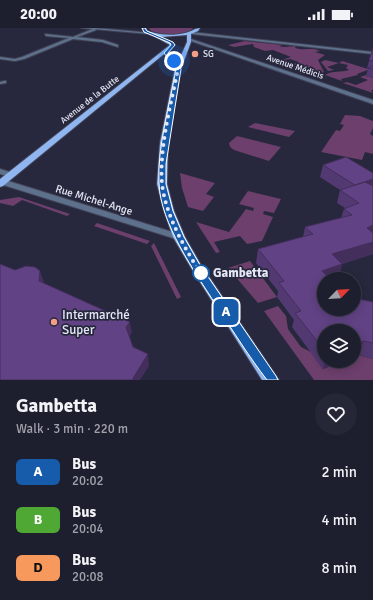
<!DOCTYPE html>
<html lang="en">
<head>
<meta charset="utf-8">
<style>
  :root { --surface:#1d1e2e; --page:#252736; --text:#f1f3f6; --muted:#a0a2aa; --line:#3b3c4a }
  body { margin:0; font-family:Signika,sans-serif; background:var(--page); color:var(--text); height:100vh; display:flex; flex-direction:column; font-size:15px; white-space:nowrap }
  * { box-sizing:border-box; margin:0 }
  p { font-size:13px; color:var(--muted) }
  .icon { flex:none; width:22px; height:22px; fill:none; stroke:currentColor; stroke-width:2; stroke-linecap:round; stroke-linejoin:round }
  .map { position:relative; height:352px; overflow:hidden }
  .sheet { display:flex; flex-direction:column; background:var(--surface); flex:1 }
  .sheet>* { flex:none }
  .badge { padding:0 8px; border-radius:6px; font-size:14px; line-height:26px }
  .needle { width:26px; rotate:65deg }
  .buttons { position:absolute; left:317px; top:244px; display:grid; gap:8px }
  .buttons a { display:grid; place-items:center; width:44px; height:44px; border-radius:50%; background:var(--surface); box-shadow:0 2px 10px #0003,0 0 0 1px var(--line); font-size:20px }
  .you { position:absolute; width:20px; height:20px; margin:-10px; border:3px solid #fff; border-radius:50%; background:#1a73e8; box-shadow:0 0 0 6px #1a73e833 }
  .map>.badge { position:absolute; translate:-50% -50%; box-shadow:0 0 0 2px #fff }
  .round { display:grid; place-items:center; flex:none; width:42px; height:42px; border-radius:21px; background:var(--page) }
  .head { display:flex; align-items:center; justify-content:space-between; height:68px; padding:0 16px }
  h1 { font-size:19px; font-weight:700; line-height:30px }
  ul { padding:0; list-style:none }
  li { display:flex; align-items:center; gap:12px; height:48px; padding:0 16px }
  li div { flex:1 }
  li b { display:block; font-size:15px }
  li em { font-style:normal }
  li .badge { min-width:44px; font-weight:700; text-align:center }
  .status { display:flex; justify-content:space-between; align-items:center; height:28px; padding:0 20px; background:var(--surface); direction:ltr }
  .status svg { height:11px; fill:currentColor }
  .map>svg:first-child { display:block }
  .green { fill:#6c3f6c }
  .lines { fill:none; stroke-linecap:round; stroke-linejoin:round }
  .minor-casing { stroke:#424357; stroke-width:2 }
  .tertiary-casing { stroke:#424357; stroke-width:2 }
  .primary-casing { stroke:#424357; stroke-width:2 }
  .minor { fill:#5d708c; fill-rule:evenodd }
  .tertiary { fill:#5d708c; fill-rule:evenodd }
  .primary { fill:#8fb6f0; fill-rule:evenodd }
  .wall { fill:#533972 }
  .shaded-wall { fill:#442e5c }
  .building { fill:#614284; stroke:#442e5c }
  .line { fill:#175bab; stroke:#fff }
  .walk { stroke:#e5e7f5; stroke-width:4; stroke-dasharray:0 7.2 }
  .poi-dot { fill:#f49e87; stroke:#27283d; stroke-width:1.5 }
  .stop-dot { fill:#fff; stroke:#175bab; stroke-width:2 }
  .labels { text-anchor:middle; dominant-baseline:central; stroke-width:3.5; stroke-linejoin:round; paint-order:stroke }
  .far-poi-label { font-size:9px; fill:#e5e7f5; stroke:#27283d; text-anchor:start }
  .far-street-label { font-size:9px; fill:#e5e7f5; stroke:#27283d }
  .street-label { font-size:11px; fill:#e5e7f5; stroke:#27283d }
  .near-stop-label { font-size:13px; font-weight:bold; fill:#e5e7f5; stroke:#27283d; text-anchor:start }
  .near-poi-label { font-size:13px; fill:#e5e7f5; stroke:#27283d; text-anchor:start }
</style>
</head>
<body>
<div class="status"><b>20:00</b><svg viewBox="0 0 49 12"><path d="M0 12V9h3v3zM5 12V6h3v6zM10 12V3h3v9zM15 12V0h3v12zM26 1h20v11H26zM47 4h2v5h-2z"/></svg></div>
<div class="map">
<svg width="373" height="352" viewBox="0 0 373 352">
  <rect width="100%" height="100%" fill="#27283d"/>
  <path class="green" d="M149,0H193C185,10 162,7 151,3Z
    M245,13L283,17L279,18C284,20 291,18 296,18L295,20C304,23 312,19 320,23L315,24L325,27L318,32L324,44C316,50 303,42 294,40V38L291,37L299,34L290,31L278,33L291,29L273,22L265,23L254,19L253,16L234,19L228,17Z
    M325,32L339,35L342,33L368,41L373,40L357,46L358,47L341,51L342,53L325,47C333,42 341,45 349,42L346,40L348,37L339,35L327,39L334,42L328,43L321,34Z
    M373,45L366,48L373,50V62H371L373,65L343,55L347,54L356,57L368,52L360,49Z
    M345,87L360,88L373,93V100L370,106L373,108V126L365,124L362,132L321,124L336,102L340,103L344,97L340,96Z
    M255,95L295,103L289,109L248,99Z
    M237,108L281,119L269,133L234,122L230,119L229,115Z
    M180,145L215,155L206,166L214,169L203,183L188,179L182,160Z
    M248,163L281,171L274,185L264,183L263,186L273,189L262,213L247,216L240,208L214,214L220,224L216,225L196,194L229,204L246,181L253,183L254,180L239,176Z
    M19,169L70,186L67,188L22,172L13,178L0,175V172Z
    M97,195L150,213L147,216L94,198Z
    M154,215L181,269L177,271L175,267L151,218Z
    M250,233L277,269L258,275L228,240Z
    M278,278L286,288L288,301L301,319L311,324L323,341L342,333H354V328L358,327L373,331V352H314L264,283Z"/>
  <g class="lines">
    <g class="minor-casing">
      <path id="minor" d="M95,0L96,2L77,9L103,12L118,17V19L102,14L73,11L24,31L15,33L0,31V29L15,31L22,29L69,10L46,8L45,6L73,9Z
        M191,4L373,24V26L192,6Z
        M188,10L373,72V76L188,12Z
        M4,53H6V55L0,56V54Z
        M0,141L13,145L14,147L10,149L0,146Z
        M0,152H5L182,207L183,209L182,211H176L0,156Z"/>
    </g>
    <g class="tertiary-casing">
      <path id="tertiary" d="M81,0H96L152,5L150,6Z"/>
    </g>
    <g class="primary-casing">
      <path id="primary" d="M142,0H146L147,3C159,7 173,8 185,5C191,4 195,0 200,0L198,3L191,6V14L181,41L168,115L167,156L174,183L185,209L201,237L279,352H262L193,243L173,209L164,183L157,156L160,115L175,41L187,14V7L161,9L175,17L3,158L0,159V151L170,17L152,7L144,5Z"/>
    </g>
    <use href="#minor" class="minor"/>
    <use href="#tertiary" class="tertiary"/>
    <use href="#primary" class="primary"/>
  </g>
  <path class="wall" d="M373,20V50L366,48L368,41L367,40Z
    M323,137L373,145V226L342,236L338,250L334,251H324V281L373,274V331L358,327L324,303V333H342L323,341L292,299L294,292L277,269L278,263L256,235L258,221L303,209L305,199L341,190L344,181L345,180L337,175L340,162L320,149Z"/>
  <path class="shaded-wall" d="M373,151V162L355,157Z
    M373,197V209L367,200Z
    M373,214V226L328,240L332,226Z
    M342,236L338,250L334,251H324L322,243Z
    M40,243L44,254L42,264L39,253Z
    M130,294L132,305L128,310L126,299Z
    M364,313L358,327L354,328V317Z
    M148,326L149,338L140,352H132Z
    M325,333H342L323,341Z"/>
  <path class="building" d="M373,20V33L369,32Z
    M373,38V41L368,40Z
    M346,129L373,145V151L355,157L323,137Z
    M365,154L373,158V197L367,200L373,205V214L332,226L342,236L322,243L330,251H324V281H354V270L373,274V315L364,313L354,317V303H324V322L295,285L301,283L279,255L284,253L258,221L313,206L305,199L352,187L344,181L359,175L340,162Z
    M0,236L15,242L26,238L35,239L40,243L39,253L130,294L126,299L133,319L148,326L132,352H0Z"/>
  <path class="line" d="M142,0H145L147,3L173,14L175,17L168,25L181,41L166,136V156L173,183L184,209L200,237L276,348L278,352H267C250,330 233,303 216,277C195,244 160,195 159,155C157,120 170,76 176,41L164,25L171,17L170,15L144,4Z"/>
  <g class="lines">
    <path class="walk" d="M174,33L178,41C171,76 159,120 162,156C166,189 186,223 204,250L201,245"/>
  </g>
  <g class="poi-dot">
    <circle cx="195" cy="26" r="4"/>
    <circle cx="54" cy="294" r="4"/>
  </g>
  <circle class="stop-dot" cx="201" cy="245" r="8"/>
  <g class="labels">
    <g class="far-poi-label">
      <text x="203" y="26">SG</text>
    </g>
    <g class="far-street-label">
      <text transform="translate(295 39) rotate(19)">Avenue Médicis</text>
      <text transform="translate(90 72) rotate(-38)">Avenue de la Butte</text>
    </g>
    <g class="street-label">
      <text transform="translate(94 172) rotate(17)">Rue Michel-Ange</text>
    </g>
    <g class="near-stop-label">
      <text x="213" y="245">Gambetta</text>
    </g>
    <g class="near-poi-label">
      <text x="62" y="287">Intermarché<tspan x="62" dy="15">Super</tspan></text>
    </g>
  </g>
</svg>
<div class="buttons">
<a><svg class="needle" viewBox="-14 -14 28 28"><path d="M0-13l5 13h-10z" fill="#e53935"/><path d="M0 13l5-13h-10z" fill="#a0a2aa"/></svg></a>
<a><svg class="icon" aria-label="layers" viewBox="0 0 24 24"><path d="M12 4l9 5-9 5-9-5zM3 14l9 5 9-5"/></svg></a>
</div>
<div class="you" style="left:174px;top:33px"></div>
<b class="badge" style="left:226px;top:284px;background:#175bab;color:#fff">A</b>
</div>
<section class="sheet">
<div class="head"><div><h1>Gambetta</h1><p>Walk · 3 min · 220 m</p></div><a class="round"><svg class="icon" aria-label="heart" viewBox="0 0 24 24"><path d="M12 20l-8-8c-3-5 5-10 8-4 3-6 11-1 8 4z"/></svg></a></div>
<ul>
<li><span class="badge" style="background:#175bab;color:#fff">A</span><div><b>Bus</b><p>20:02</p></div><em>2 min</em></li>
<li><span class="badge" style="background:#4fa833;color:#fff">B</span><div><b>Bus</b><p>20:04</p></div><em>4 min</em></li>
<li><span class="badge" style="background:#f7995c;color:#111">D</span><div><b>Bus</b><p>20:08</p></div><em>8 min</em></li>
</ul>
</section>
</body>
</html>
